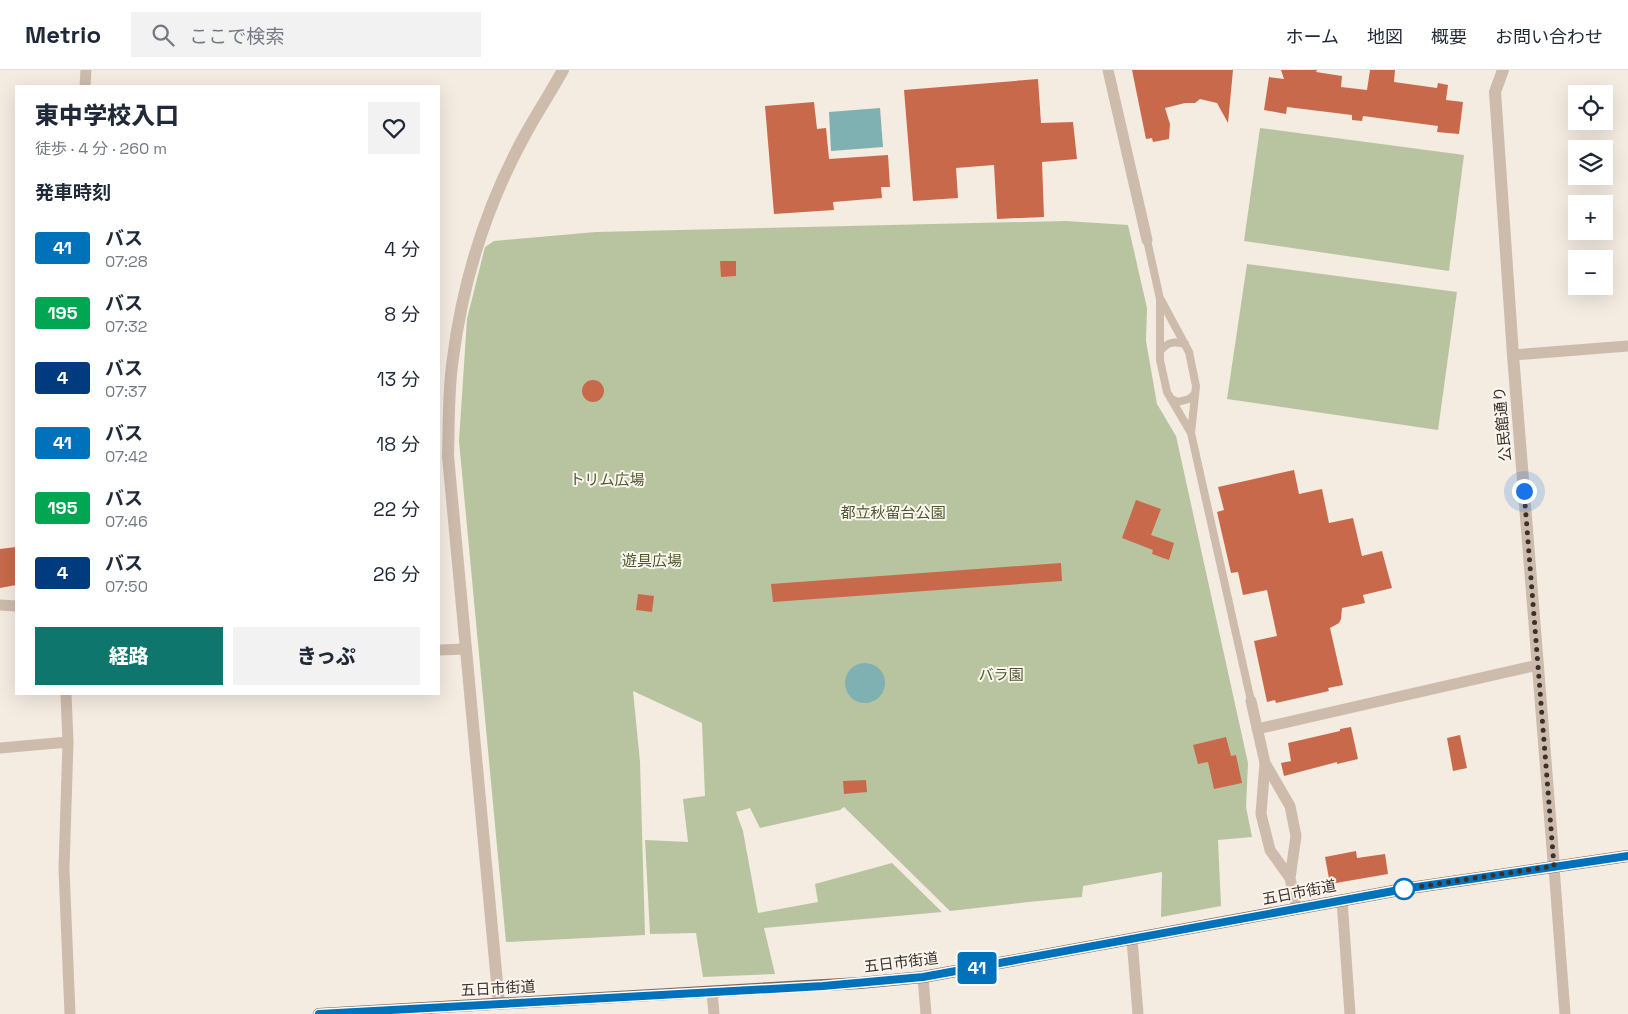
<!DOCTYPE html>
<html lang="ja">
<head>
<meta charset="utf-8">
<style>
  :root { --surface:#fff; --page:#f2f2f3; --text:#1f2937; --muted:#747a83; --line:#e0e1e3; --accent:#0f766e }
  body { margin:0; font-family:"Space Grotesk","Noto Sans JP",sans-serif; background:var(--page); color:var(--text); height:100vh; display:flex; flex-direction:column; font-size:19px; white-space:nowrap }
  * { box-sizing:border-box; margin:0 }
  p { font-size:16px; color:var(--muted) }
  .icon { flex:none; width:28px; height:28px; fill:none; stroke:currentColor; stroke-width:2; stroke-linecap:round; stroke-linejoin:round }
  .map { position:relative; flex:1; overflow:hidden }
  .panel { position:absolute; left:15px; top:15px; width:425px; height:610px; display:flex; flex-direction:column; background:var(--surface); border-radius:0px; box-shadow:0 5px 20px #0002 }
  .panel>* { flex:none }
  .badge { padding:0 10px; border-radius:4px; font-size:18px; line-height:32px }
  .fabs { position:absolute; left:1568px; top:15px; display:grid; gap:10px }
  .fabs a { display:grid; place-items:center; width:45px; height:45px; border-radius:0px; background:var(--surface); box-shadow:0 5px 20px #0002; font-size:25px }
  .you { position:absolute; width:25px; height:25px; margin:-12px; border:4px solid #fff; border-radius:50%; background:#1a73e8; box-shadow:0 0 0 8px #1a73e833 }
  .map>.badge { position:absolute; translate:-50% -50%; box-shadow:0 0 0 2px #fff }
  h2 { padding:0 20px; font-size:19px; line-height:45px }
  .round { display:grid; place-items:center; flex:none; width:52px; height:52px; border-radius:0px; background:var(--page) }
  .head { display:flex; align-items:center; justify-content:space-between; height:85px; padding:0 20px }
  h1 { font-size:24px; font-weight:800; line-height:38px }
  .primary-button { display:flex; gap:10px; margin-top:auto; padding:10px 20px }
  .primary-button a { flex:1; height:58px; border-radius:0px; background:var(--accent); color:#fff; font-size:20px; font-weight:800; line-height:58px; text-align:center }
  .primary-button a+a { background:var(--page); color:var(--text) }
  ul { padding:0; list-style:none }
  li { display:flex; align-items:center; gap:15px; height:65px; padding:0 20px }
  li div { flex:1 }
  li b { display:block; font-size:19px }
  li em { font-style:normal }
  li .badge { min-width:55px; font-weight:700; text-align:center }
  header { display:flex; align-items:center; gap:30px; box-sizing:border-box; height:70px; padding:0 25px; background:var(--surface); border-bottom:1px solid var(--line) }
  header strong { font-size:24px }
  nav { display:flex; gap:28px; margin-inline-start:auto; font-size:18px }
  .search { width:350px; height:45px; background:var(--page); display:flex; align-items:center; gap:12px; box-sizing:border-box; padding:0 18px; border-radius:0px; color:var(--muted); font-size:19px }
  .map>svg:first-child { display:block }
  .green { fill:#b8c4a0 }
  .water { fill:#7fb0b2 }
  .building { fill:#c8694b }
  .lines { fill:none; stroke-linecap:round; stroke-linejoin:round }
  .pedestrian { stroke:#cdbbac; stroke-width:8 }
  .minor { stroke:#cdbbac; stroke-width:11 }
  .tertiary { stroke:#cdbbac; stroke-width:12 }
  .primary { stroke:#7d675c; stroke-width:12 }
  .line-casing { stroke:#fff; stroke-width:11 }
  .line { stroke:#0072bc; stroke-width:8 }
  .walk { stroke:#3b302b; stroke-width:5; stroke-dasharray:0 9 }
  .stop-dot { fill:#fff; stroke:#0072bc; stroke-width:2.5 }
  .labels { text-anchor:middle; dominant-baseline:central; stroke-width:4; stroke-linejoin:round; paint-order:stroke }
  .street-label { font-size:15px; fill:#3b302b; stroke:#fbf5ee }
  .park-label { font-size:15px; fill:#4a5a2e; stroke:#fbf5ee }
</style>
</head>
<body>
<header>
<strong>Metrio</strong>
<div class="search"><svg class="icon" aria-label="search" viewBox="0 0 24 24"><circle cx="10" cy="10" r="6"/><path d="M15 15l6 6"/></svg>ここで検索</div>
<nav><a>ホーム</a><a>地図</a><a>概要</a><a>お問い合わせ</a></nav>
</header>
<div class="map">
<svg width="1628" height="944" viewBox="0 0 1628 944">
  <rect width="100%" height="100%" fill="#f4ebe1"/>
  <path class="green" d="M1260,58L1464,85L1449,201L1244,171Z
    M1066,151L1128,155L1147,238L1146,271L1157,334L1176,366L1248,693L1246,737L1252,767L1218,770L1221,836L1161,847L1162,802L1083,816L1082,827L1028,832L950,841L844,737L840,740L760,758L750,738L736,742L743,761L758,843L818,832L815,814L892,793L942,842L764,858L775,904L703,907L696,863L650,864L645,770L688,772L683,729L705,726L702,653L633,621L640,692L645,865L506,872L459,371L467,249L485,177L494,171L596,162Z
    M1247,194L1457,222L1438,360L1227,329Z"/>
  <path class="water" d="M880,38L883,77L831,81L829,42Z
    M845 613a20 20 0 1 1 40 0a20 20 0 1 1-40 0Z"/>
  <path class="building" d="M1132,0H1233L1228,53L1217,33L1200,29L1195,33H1185L1165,38L1170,54L1169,69L1153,72L1152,68L1146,69Z
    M1281,0H1317L1316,2L1342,6L1341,17L1367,20L1370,0H1395L1394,12L1437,18L1438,13L1448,15L1446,30L1463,32L1459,64L1437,62L1438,56L1363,46L1362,51L1352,50V45L1287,37L1286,44L1264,40L1269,7L1284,9Z
    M1038,9L1041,53L1073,52L1077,89L1042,92L1044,147L997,149L994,95L956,98L958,128L913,131L904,20Z
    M814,32L817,59L826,58L829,89L888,85L890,117H881L882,128L833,132L834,140L774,144L765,36Z
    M720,191H736V206L721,207Z
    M582 321a11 11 0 1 1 22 0a11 11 0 1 1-22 0Z
    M1294,400L1299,424L1322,419L1329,453L1353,448L1362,486L1382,481L1392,518L1363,525L1365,533L1342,538L1341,549L1339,553L1330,558L1343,615L1328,618L1329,621L1276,633L1275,630L1267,632L1254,571L1277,566L1267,520L1243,525L1238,502L1231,503L1217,442L1224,440L1218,417Z
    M1136,430L1161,439L1151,465L1174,473L1169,490L1152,484L1153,480L1122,468Z
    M16,477V515L0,518V479Z
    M1061,493L1062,511L773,532L771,514Z
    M638,524L654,526L652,542L636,540Z
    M1351,657L1358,689L1337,694V692L1284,706L1281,693L1291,691L1288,673L1340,661V659Z
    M1460,665L1467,698L1453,701L1447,668Z
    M1226,667L1231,686L1236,685L1242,713L1214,719L1208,692L1198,694L1193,675Z
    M866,710L867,722L844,724L843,711Z
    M1356,781L1357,788L1385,784L1388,804L1330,814L1325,787Z"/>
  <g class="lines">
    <path class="pedestrian" d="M1147,170L1160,229V290L1167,322L1191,363L1251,631
      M1161,230L1189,282L1196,316L1191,363
      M1160,281C1168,272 1173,271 1185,274
      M1171,329L1178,332L1189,329L1195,324"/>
    <path class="minor" d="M1108,0L1147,170
      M85,16L86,0
      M1513,285L1628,276
      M0,535L16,536
      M439,580L466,579
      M66,624L68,672L64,799L70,944
      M1251,631L1265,693L1261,744L1270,780L1290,808
      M1257,659L1538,595
      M0,678L68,672
      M1265,693L1290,736L1296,766L1290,808L1297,839
      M1554,797L1565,944
      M1342,830L1350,944
      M1132,869L1138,944
      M923,907L926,944
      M712,922L714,944"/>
    <path class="tertiary" d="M1503,0L1495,22L1513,285L1554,797
      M499,934L448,386C449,353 448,320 453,288C463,210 487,134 525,65C537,43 551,22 563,0"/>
    <path class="primary" d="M319,944L860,913L923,907L1410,818L1628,786"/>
  </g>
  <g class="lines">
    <g class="line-casing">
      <path id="line" d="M319,944L823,916L923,907L1410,818L1628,786"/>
    </g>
    <use href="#line" class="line"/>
    <path class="walk" d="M1404,819L1554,796L1524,421"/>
  </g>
  <circle class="stop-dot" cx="1404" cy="819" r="10"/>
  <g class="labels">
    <g class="street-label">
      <text transform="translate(1502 354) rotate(-95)">公民館通り</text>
      <text transform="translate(1299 822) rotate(-11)">五日市街道</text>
      <text transform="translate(901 892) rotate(-7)">五日市街道</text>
      <text transform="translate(498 918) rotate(-3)">五日市街道</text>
    </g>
    <g class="park-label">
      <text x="607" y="409">トリム広場</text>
      <text x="893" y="442">都立秋留台公園</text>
      <text x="652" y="490">遊具広場</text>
      <text x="1001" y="604">バラ園</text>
    </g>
  </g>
</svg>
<div class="fabs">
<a><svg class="icon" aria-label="locate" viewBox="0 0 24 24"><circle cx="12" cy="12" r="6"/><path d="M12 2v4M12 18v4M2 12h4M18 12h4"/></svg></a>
<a><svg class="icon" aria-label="layers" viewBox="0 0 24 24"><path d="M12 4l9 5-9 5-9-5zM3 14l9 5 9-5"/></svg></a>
<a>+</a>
<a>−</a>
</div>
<div class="you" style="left:1524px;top:421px"></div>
<b class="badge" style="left:977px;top:898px;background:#0072bc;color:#fff">41</b>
<section class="panel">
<div class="head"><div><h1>東中学校入口</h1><p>徒歩 · 4 分 · 260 m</p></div><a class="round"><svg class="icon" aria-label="heart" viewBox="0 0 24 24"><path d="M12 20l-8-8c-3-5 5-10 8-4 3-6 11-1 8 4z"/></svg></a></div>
<h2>発車時刻</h2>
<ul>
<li><span class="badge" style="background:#0072bc;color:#fff">41</span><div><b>バス</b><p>07:28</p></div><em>4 分</em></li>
<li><span class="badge" style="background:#00a651;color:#fff">195</span><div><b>バス</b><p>07:32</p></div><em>8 分</em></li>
<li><span class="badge" style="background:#003b80;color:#fff">4</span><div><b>バス</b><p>07:37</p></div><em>13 分</em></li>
<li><span class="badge" style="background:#0072bc;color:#fff">41</span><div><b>バス</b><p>07:42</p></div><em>18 分</em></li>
<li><span class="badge" style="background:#00a651;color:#fff">195</span><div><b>バス</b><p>07:46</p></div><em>22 分</em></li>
<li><span class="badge" style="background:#003b80;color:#fff">4</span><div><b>バス</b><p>07:50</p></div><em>26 分</em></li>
</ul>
<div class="primary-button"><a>経路</a><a>きっぷ</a></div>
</section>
</div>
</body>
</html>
